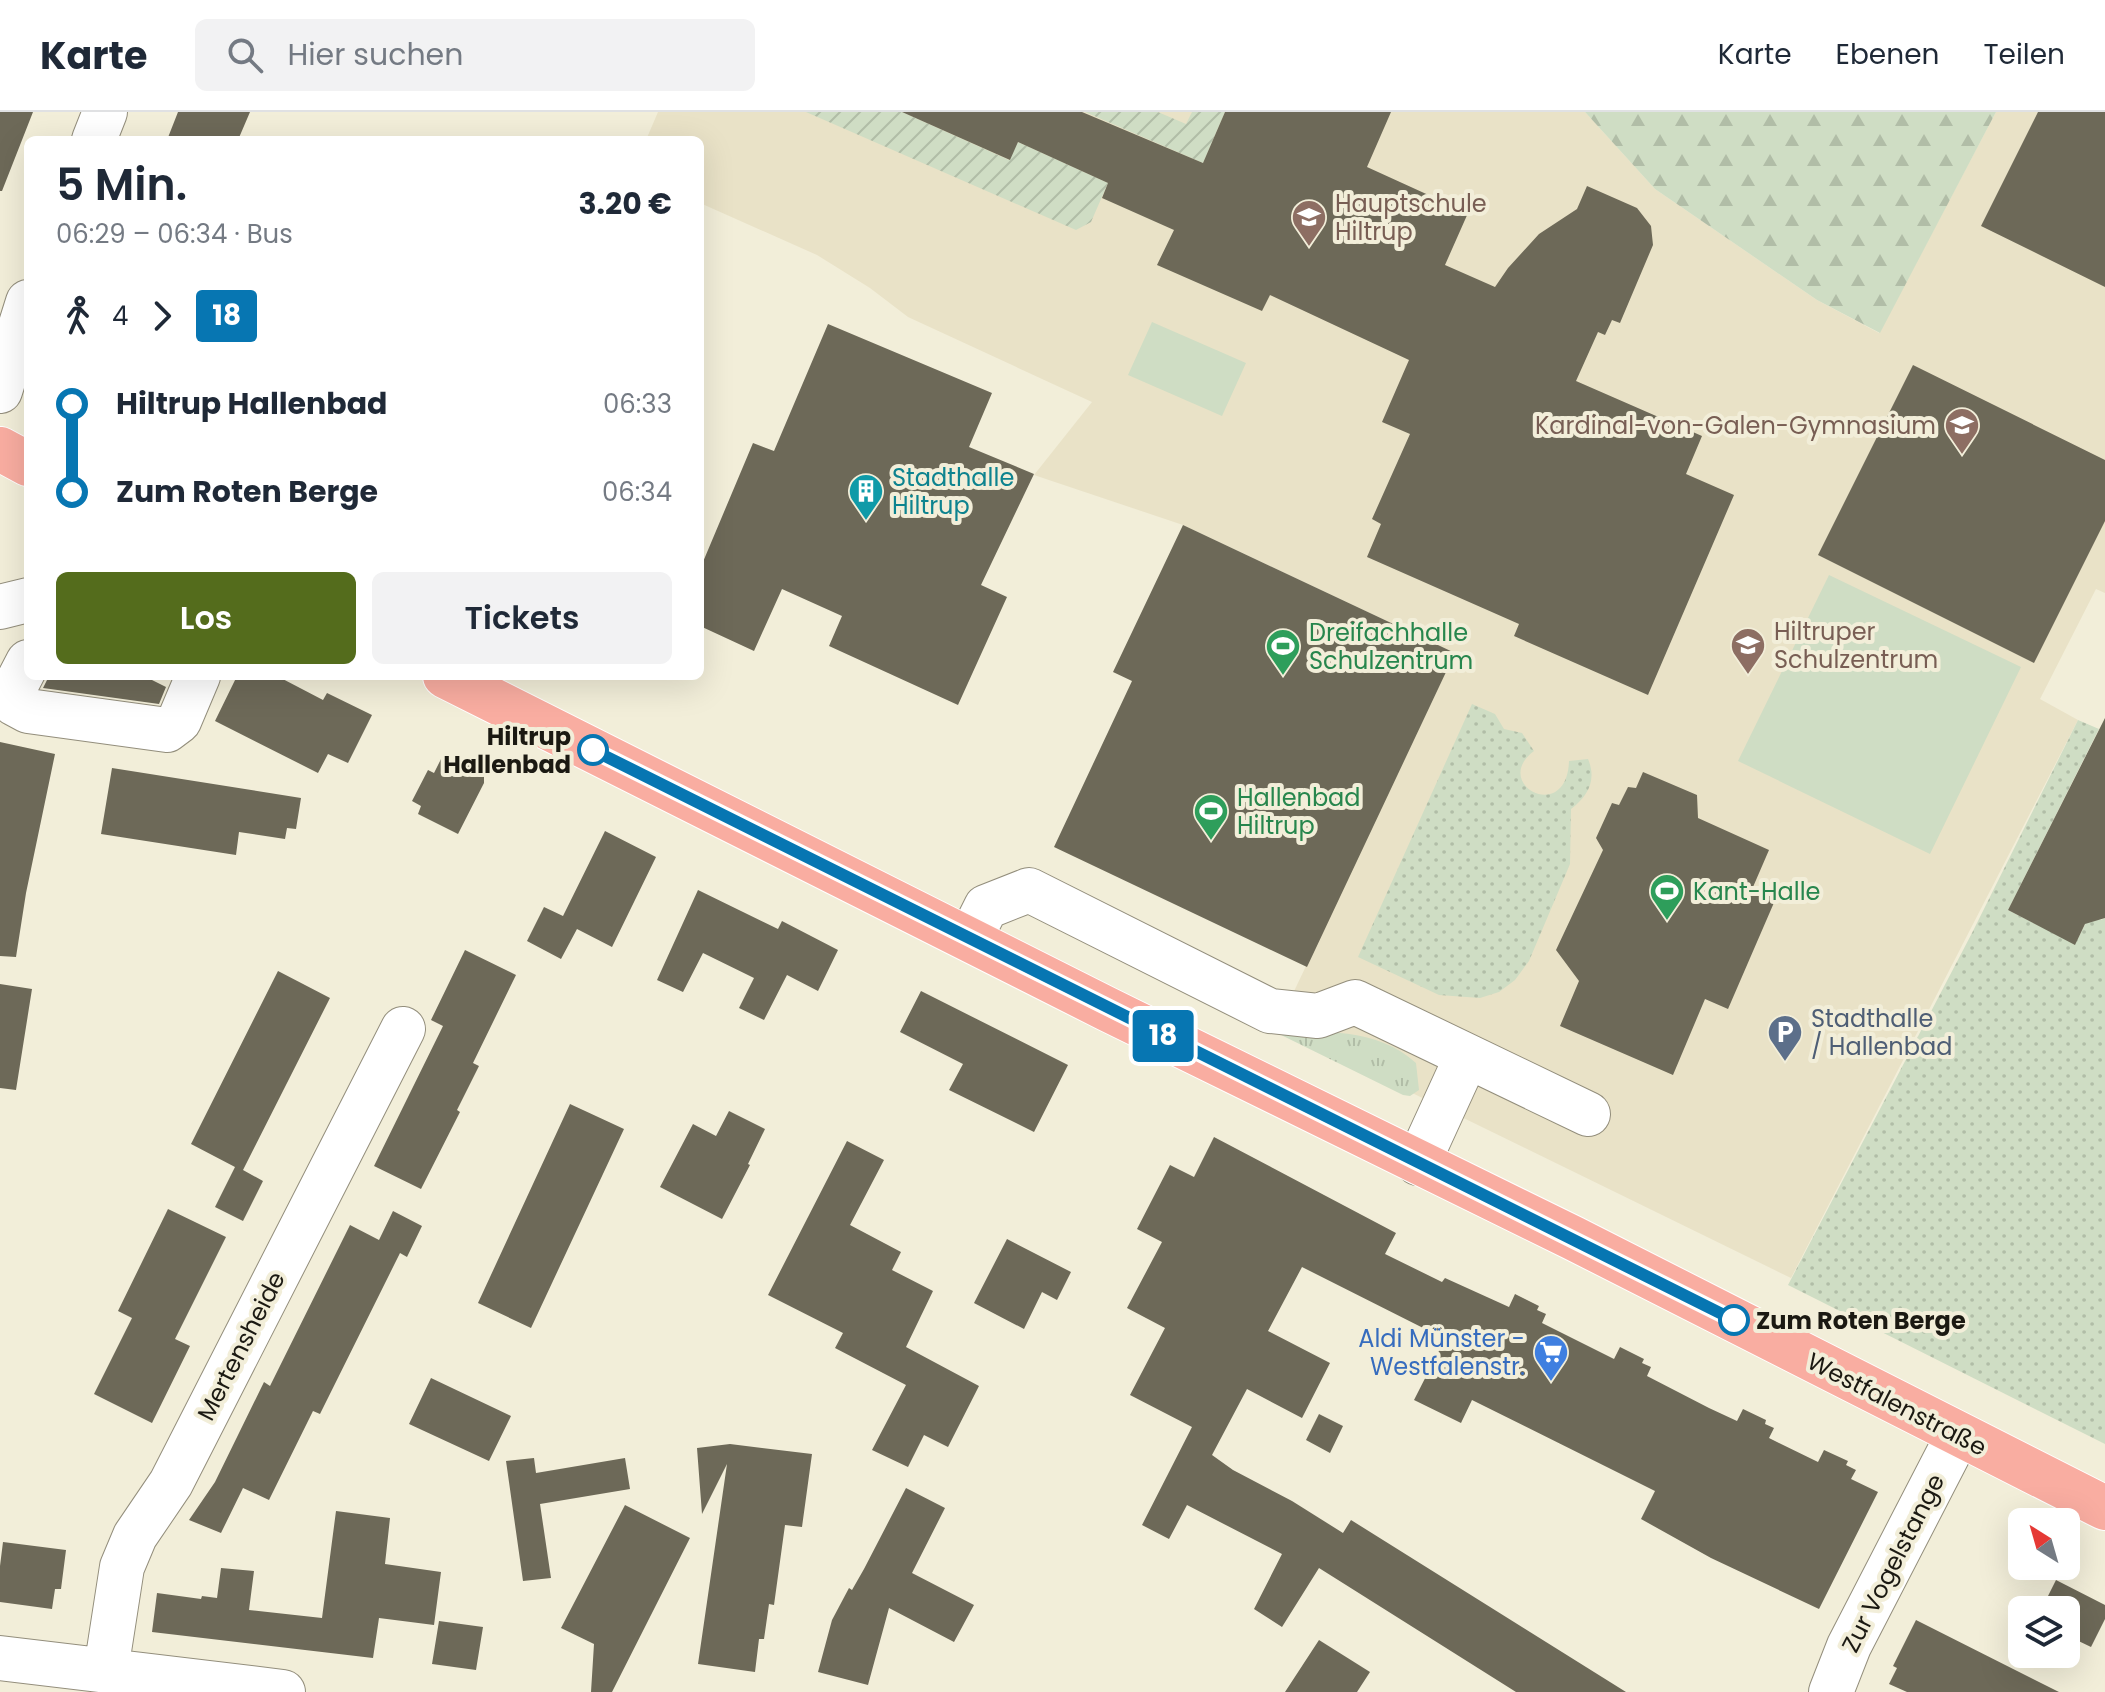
<!DOCTYPE html>
<html lang="de">
<head>
<meta charset="utf-8">
<style>
  :root { --surface:#fff; --page:#f2f2f3; --text:#1f2937; --muted:#747a83; --line:#e0e1e3; --accent:#546c1c }
  body { margin:0; font-family:Poppins,sans-serif; background:var(--page); color:var(--text); height:100vh; display:flex; flex-direction:column; font-size:30px; white-space:nowrap }
  * { box-sizing:border-box; margin:0 }
  p { font-size:26px; color:var(--muted) }
  .icon { flex:none; width:44px; height:44px; fill:none; stroke:currentColor; stroke-width:2; stroke-linecap:round; stroke-linejoin:round }
  .map { position:relative; flex:1; overflow:hidden }
  .panel { position:absolute; left:24px; top:24px; width:680px; height:544px; display:flex; flex-direction:column; background:var(--surface); border-radius:12px; box-shadow:0 8px 32px #0002 }
  .panel>* { flex:none }
  .badge { padding:0 16px; border-radius:6px; font-size:28px; line-height:52px }
  .needle { width:52px; rotate:323deg }
  .buttons { position:absolute; left:2008px; top:1396px; display:grid; gap:16px }
  .buttons a { display:grid; place-items:center; width:72px; height:72px; border-radius:12px; background:var(--surface); box-shadow:0 8px 32px #0002; font-size:40px }
  .map>.badge { position:absolute; translate:-50% -50%; box-shadow:0 0 0 4px #fff }
  .legs { display:flex; align-items:center; gap:12px; height:88px; padding:0 32px; font-size:26px }
  .legs p { margin-inline-start:auto }
  .overview { display:flex; align-items:center; justify-content:space-between; height:136px; padding:0 32px }
  h1 { font-size:44px; font-weight:600; line-height:60px }
  .primary-button { display:flex; gap:16px; margin-top:auto; padding:16px 32px }
  .primary-button a { flex:1; height:92px; border-radius:12px; background:var(--accent); color:#fff; font-size:32px; font-weight:600; line-height:92px; text-align:center }
  .primary-button a+a { background:var(--page); color:var(--text) }
  ul { padding:0 32px; list-style:none }
  li { display:flex; align-items:center; gap:28px; height:88px; font-size:30px }
  li i { display:grid; place-items:center; width:12px; height:100%; margin:0 10px; background:currentColor }
  li i::after { content:''; width:20px; height:20px; margin:-10px; border:6px solid; border-radius:50%; background:var(--surface) }
  li p { margin-inline-start:auto }
  li:first-child i { background:linear-gradient(#0000 50%,currentColor 0) }
  li:last-child i { background:linear-gradient(currentColor 50%,#0000 0) }
  header { display:flex; align-items:center; gap:48px; box-sizing:border-box; height:112px; padding:0 40px; background:var(--surface); border-bottom:2px solid var(--line) }
  header strong { font-size:38px }
  nav { display:flex; gap:44px; margin-inline-start:auto; font-size:28px }
  .search { width:560px; height:72px; background:var(--page); display:flex; align-items:center; gap:20px; box-sizing:border-box; padding:0 28px; border-radius:12px; color:var(--muted); font-size:30px }
  .map>svg:first-child { display:block }
  .built { fill:#e9e2c7 }
  .grass { fill:url(#grass-tufts) }
  .forest { fill:url(#forest-firs) }
  .park { fill:url(#park-dots) }
  .garden { fill:url(#garden-furrows) }
  .pitch { fill:#cfddc4 }
  .building { fill:#6d6958 }
  .lines { fill:none; stroke-linecap:round; stroke-linejoin:round }
  .minor-casing { stroke:#938e7c; stroke-width:46 }
  .major-casing { stroke:#fff; stroke-width:46 }
  .minor { stroke:#fff; stroke-width:44 }
  .major { stroke:#f9ada1; stroke-width:44 }
  .line-1-casing { stroke:#fff; stroke-width:18 }
  .line-1 { stroke:#0776b2; stroke-width:12 }
  .stop-1-dot { fill:#fff; stroke:#0776b2; stroke-width:4 }
  .labels { text-anchor:middle; dominant-baseline:central; stroke-width:8; stroke-linejoin:round; paint-order:stroke }
  .education-label { font-size:24px; fill:#785e54; stroke:#f2eed9; text-anchor:start }
  .culture-label { font-size:24px; fill:#0d838f; stroke:#f2eed9; text-anchor:start }
  .leisure-label { font-size:24px; fill:#27864d; stroke:#f2eed9; text-anchor:start }
  .stop-label { font-size:24px; font-weight:bold; fill:#1b1912; stroke:#f2eed9; text-anchor:end }
  .service-label { font-size:24px; fill:#4e5e75; stroke:#f2eed9; text-anchor:start }
  .shop-label { font-size:24px; fill:#366cbe; stroke:#f2eed9; text-anchor:end }
  .street-label { font-size:24px; fill:#1b1912; stroke:#f2eed9 }
</style>
</head>
<body>
<header>
<strong>Karte</strong>
<div class="search"><svg class="icon" aria-label="search" viewBox="0 0 24 24"><circle cx="10" cy="10" r="6"/><path d="M15 15l6 6"/></svg>Hier suchen</div>
<nav><a>Karte</a><a>Ebenen</a><a>Teilen</a></nav>
</header>
<div class="map">
<svg width="2105" height="1580" viewBox="0 0 2105 1580">
  <defs>
    <pattern id="grass-tufts" width="24" height="20" patternUnits="userSpaceOnUse" patternTransform="scale(2)"><rect width="24" height="20" fill="#cfddc4"/><path d="M3 7l-1-3M5 7V3M7 7l1-3M15 17l-1-3M17 17v-4M19 17l1-3" fill="none" stroke="#b1bda7"/></pattern>
    <pattern id="forest-firs" width="22" height="20" patternUnits="userSpaceOnUse" patternTransform="scale(2)"><rect width="22" height="20" fill="#cfddc4"/><path d="M5 1l3.5 6h-7zM16 11l3.5 6h-7z" fill="#b1bda7"/></pattern>
    <pattern id="park-dots" width="8" height="8" patternUnits="userSpaceOnUse" patternTransform="scale(2)"><rect width="8" height="8" fill="#cfddc4"/><path d="M2 2h.1M6 6h.1" fill="none" stroke="#b1bda7" stroke-width="1.8" stroke-linecap="round"/></pattern>
    <pattern id="garden-furrows" width="10" height="10" patternUnits="userSpaceOnUse" patternTransform="scale(2)"><rect width="10" height="10" fill="#cfddc4"/><path d="M-1 1l2-2M0 10L10 0M9 11l2-2" fill="none" stroke="#b1bda7"/></pattern>
  </defs>
  <rect width="100%" height="100%" fill="#f2eed9"/>
  <path class="built" d="M658,0H1585L1655,77L1817,188L1879,221L1996,0H2105V481L2096,477L2040,587L2078,608L1791,1166L1277,915L1455,541L1183,413L1034,363L1092,290L908,205L870,176L817,143L700,91V28H646Z"/>
  <path class="grass" d="M1271,918C1321,920 1377,915 1416,951L1419,978L1410,984L1403,983Z"/>
  <path class="forest" d="M1585,0H1996L1880,221L1817,188L1655,77Z"/>
  <path class="park" d="M1472,592L1495,602L1504,617L1522,621L1534,639C1490,672 1567,713 1569,649L1588,647C1597,668 1588,684 1571,697L1570,752L1529,849L1515,868L1499,880L1480,886L1439,883L1358,845Z
    M2078,608L2099,617L2008,798L2075,832L2090,803L2101,808L2105,806V1332L1788,1173L1972,821Z"/>
  <path class="garden" d="M806,0H902L1009,48L1018,30L1108,71L1091,110L1076,118Z
    M1085,0H1158L1186,12L1192,0H1225L1203,51Z"/>
  <path class="pitch" d="M1152,210L1246,251L1222,304L1128,263Z
    M1829,463L2021,555L1930,742L1738,649Z"/>
  <path class="building" d="M0,0H33L2,79H0Z
    M178,0H250L238,28H167Z
    M902,0H1082L1203,51L1225,0H1391L1367,55L1468,101L1445,153L1495,175L1508,156L1539,122L1577,97L1587,74L1637,96L1651,114L1653,133L1620,211L1612,208L1605,223L1598,220L1576,269L1702,324L1686,362L1734,383L1648,583L1514,524L1519,512L1367,445L1381,412L1372,407L1410,322L1382,310L1409,248L1270,183L1262,199L1157,153L1174,118L1102,86L1108,71L1018,30L1010,48Z
    M2038,0H2105V175L1981,114Z
    M828,212L992,281L969,335L1034,362L981,473L1007,485L958,593L829,534L842,504L782,477L754,539L700,514V457L753,331L774,339Z
    M1913,253L2105,348V409L2034,551L1818,443Z
    M1183,413L1455,541L1307,855L1054,735L1132,569L1113,560Z
    M49,564H144L166,575L159,592L43,576Z
    M237,564H277L323,588L327,581L372,603L348,651L328,642L318,661L215,609Z
    M2105,606V806L2085,812L2075,833L2008,798Z
    M0,630L55,642L26,781L16,845L0,844Z
    M442,645L462,656L470,652L484,659V671L458,722L418,702L421,694L412,689L428,658L434,661Z
    M112,656L301,686L296,717L287,716L285,727L239,720L236,743L101,722Z
    M1643,660L1697,683L1698,706L1769,738L1753,775L1776,786L1728,897L1705,887L1673,963L1560,914L1579,869L1556,838L1603,738L1596,726L1612,691L1619,693L1628,675L1636,676Z
    M605,719L656,745L612,835L577,817L561,847L527,829L544,795L563,804Z
    M698,778L778,817L782,809L838,838L818,879L787,863L764,908L739,896L754,866L703,841L683,880L657,868Z
    M465,838L516,863L473,951L479,954L457,998L460,1000L421,1077L374,1054L443,914L431,908Z
    M278,859L330,886L243,1058L263,1069L243,1109L215,1095L235,1055L191,1032Z
    M0,872L32,877L16,978L0,976Z
    M921,879L1068,953L1034,1020L949,978L963,952L900,920Z
    M570,992L624,1017L531,1216L478,1191Z
    M729,999L765,1017L748,1052L750,1053L722,1107L660,1075L693,1012L716,1024Z
    M1214,1025L1396,1121L1385,1142L1442,1170L1445,1166L1509,1195L1515,1182L1539,1194L1537,1198L1546,1202L1542,1211L1614,1247L1620,1235L1644,1247L1642,1251L1651,1255L1647,1264L1709,1296L1737,1309L1743,1297L1766,1308L1765,1312L1774,1316L1769,1326L1818,1350L1824,1338L1848,1349L1846,1353L1856,1358L1851,1367L1878,1380L1819,1497L1711,1446L1641,1407L1655,1379L1472,1288L1461,1311L1414,1288L1445,1227L1302,1155L1268,1219L1330,1251L1302,1306L1247,1277L1212,1343L1233,1358L1292,1389L1343,1421L1351,1408L1626,1580H1516L1319,1456L1282,1515L1254,1497L1282,1442L1187,1393L1169,1427L1142,1413L1192,1315L1130,1283L1165,1216L1127,1196L1162,1130L1137,1117L1170,1053L1194,1065Z
    M847,1029L884,1048L850,1113L901,1140L892,1158L933,1179L906,1235L979,1274L948,1335L924,1323L908,1355L872,1338L906,1273L835,1236L843,1221L768,1183Z
    M168,1097L226,1125L175,1227L190,1234L152,1311L94,1282L132,1206L118,1199Z
    M393,1099L422,1114L407,1145L400,1141L320,1302L313,1299L269,1388L243,1376L221,1421L189,1408L215,1370L264,1270L270,1274L350,1113L379,1128Z
    M1007,1127L1071,1160L1057,1188L1042,1180L1024,1217L974,1191Z
    M431,1266L511,1304L489,1349L409,1312Z
    M1319,1302L1343,1314L1330,1341L1306,1328Z
    M730,1332L812,1342L802,1415L785,1413L774,1493L769,1492L764,1527H759L755,1560L698,1552L727,1352L702,1402L697,1336Z
    M534,1346L536,1361L625,1346L630,1377L540,1392L551,1466L523,1469L506,1349Z
    M906,1376L945,1396L912,1461L974,1493L954,1530L889,1496L868,1573L818,1560L832,1508L849,1476L852,1478L864,1457Z
    M625,1393L690,1426L612,1580H591L594,1532L561,1516Z
    M336,1399L390,1406L385,1452L441,1460L434,1513L379,1506L373,1546L152,1520L157,1481L201,1487L202,1484L217,1486L221,1456L254,1459L249,1498L322,1506Z
    M3,1430L66,1438L61,1477H55L52,1497L0,1490V1454Z
    M2056,1468L2105,1493V1507L2091,1535L2066,1523V1498H2041Z
    M1916,1508L2059,1580H1907L1889,1572L1897,1556L1893,1554Z
    M439,1509L483,1515L476,1558L432,1552Z
    M1319,1528L1370,1560L1357,1580H1285Z"/>
  <g class="lines">
    <g class="minor-casing">
      <path id="minor" d="M94,28L105,0
        M0,279L28,190
        M0,495L28,488
        M28,550L13,579L15,592L28,599L167,618L179,609L198,564
        M970,827L986,795L1029,778L1270,899L1318,904L1355,890L1588,1002
        M1418,1051L1467,944
        M0,1546L283,1580
        M106,1558L122,1455L135,1424L171,1371L403,917
        M1831,1580L1849,1534L1958,1323"/>
    </g>
    <g class="major-casing">
      <path id="major" d="M0,337L28,352
        M445,564L1107,897L1573,1126L2105,1396"/>
    </g>
    <use href="#minor" class="minor"/>
    <use href="#major" class="major"/>
  </g>
  <g class="lines">
    <g class="line-1-casing">
      <path id="line-1" d="M593,638L1734,1208"/>
    </g>
    <use href="#line-1" class="line-1"/>
  </g>
  <defs>
    <g id="school-pin" transform="scale(1.8)"><path d="M0 17L-7.5 6A9.5 9.5 0 1 1 7.5 6Z" fill="#8d6e63" stroke="#f2eed9"/><path d="M0-5L7-2L0 1L-7-2ZM-4 1L0 2.5L4 1V4Q0 6-4 4Z" fill="#fff"/></g>
    <g id="building-pin" transform="scale(1.8)"><path d="M0 17L-7.5 6A9.5 9.5 0 1 1 7.5 6Z" fill="#0f9aa8" stroke="#f2eed9"/><path d="M-4-6H4V6H1V3H-1V6H-4ZM-2.5-4.3h1.7v1.8h-1.7ZM.8-4.3h1.7v1.8H.8ZM-2.5-1h1.7V.8h-1.7ZM.8-1h1.7V.8H.8Z" fill="#fff"/></g>
    <g id="stadium-pin" transform="scale(1.8)"><path d="M0 17L-7.5 6A9.5 9.5 0 1 1 7.5 6Z" fill="#2e9e5b" stroke="#f2eed9"/><path d="M0-5a6.5 5 0 1 0 0 10a6.5 5 0 1 0 0-10ZM-3.5-1.8h7v3.6h-7Z" fill="#fff"/></g>
    <g id="parking-pin" transform="scale(1.8)"><path d="M0 17L-7.5 6A9.5 9.5 0 1 1 7.5 6Z" fill="#5c6f8a" stroke="#f2eed9"/><path d="M-3.5-5.5H1a3.5 3.5 0 0 1 0 7H-1V5.5H-3.5ZM-1-3.4V-.6H.8a1.4 1.4 0 0 0 0-2.8Z" fill="#fff"/></g>
    <g id="supermarket-pin" transform="scale(1.8)"><path d="M0 17L-7.5 6A9.5 9.5 0 1 1 7.5 6Z" fill="#3f7fe0" stroke="#f2eed9"/><path d="M-6-5.5h2.5l.6 2H6L4.5 2H-2.5L-4.4-4H-6ZM-1.5 3.2a1.3 1.3 0 1 0 .1 0ZM3 3.2a1.3 1.3 0 1 0 .1 0Z" fill="#fff"/></g>
  </defs>
  <g fill-rule="evenodd">
    <use href="#school-pin" x="1309" y="105"/>
    <use href="#school-pin" x="1962" y="313"/>
    <use href="#building-pin" x="866" y="379"/>
    <use href="#school-pin" x="1748" y="533"/>
    <use href="#stadium-pin" x="1283" y="534"/>
    <use href="#stadium-pin" x="1211" y="699"/>
    <use href="#stadium-pin" x="1667" y="779"/>
    <use href="#parking-pin" x="1785" y="920"/>
    <use href="#supermarket-pin" x="1551" y="1240"/>
  </g>
  <g class="stop-1-dot">
    <circle cx="593" cy="638" r="14"/>
    <circle cx="1734" cy="1208" r="14"/>
  </g>
  <g class="labels">
    <g class="education-label">
      <text x="1335" y="91">Hauptschule<tspan x="1335" dy="28">Hiltrup</tspan></text>
      <text x="1936" y="313" text-anchor="end">Kardinal-von-Galen-Gymnasium</text>
      <text x="1774" y="519">Hiltruper<tspan x="1774" dy="28">Schulzentrum</tspan></text>
    </g>
    <g class="culture-label">
      <text x="892" y="365">Stadthalle<tspan x="892" dy="28">Hiltrup</tspan></text>
    </g>
    <g class="leisure-label">
      <text x="1309" y="520">Dreifachhalle<tspan x="1309" dy="28">Schulzentrum</tspan></text>
      <text x="1237" y="685">Hallenbad<tspan x="1237" dy="28">Hiltrup</tspan></text>
      <text x="1693" y="779">Kant-Halle</text>
    </g>
    <g class="stop-label">
      <text x="571" y="624">Hiltrup<tspan x="571" dy="28">Hallenbad</tspan></text>
      <text x="1756" y="1208" text-anchor="start">Zum Roten Berge</text>
    </g>
    <g class="service-label">
      <text x="1811" y="906">Stadthalle<tspan x="1811" dy="28">/ Hallenbad</tspan></text>
    </g>
    <g class="shop-label">
      <text x="1525" y="1226">Aldi Münster -<tspan x="1525" dy="28">Westfalenstr.</tspan></text>
    </g>
    <g class="street-label">
      <text transform="translate(241 1234) rotate(-63)">Mertensheide</text>
      <text transform="translate(1897 1292) rotate(27)">Westfalenstraße</text>
      <text transform="translate(1893 1451) rotate(-63)">Zur Vogelstange</text>
    </g>
  </g>
</svg>
<div class="buttons">
<a><svg class="needle" viewBox="-14 -14 28 28"><path d="M0-13l5 13h-10z" fill="#e53935"/><path d="M0 13l5-13h-10z" fill="#747a83"/></svg></a>
<a><svg class="icon" aria-label="layers" viewBox="0 0 24 24"><path d="M12 4l9 5-9 5-9-5zM3 14l9 5 9-5"/></svg></a>
</div>
<b class="badge" style="left:1163px;top:924px;background:#0776b2;color:#fff">18</b>
<section class="panel">
<div class="overview"><div><h1>5 Min.</h1><p>06:29 – 06:34 · Bus</p></div><b>3.20 €</b></div>
<div class="legs"><svg class="icon" aria-label="walk" viewBox="0 0 24 24"><circle cx="13" cy="4" r="2"/><path d="M13 8l-2 6 4 7M11 14l-3 7M7 12l3-4h3l4 4"/></svg>4<svg class="icon" aria-label="forward" viewBox="0 0 24 24"><path d="M9 5l7 7-7 7"/></svg><b class="badge" style="background:#0776b2;color:#fff">18</b></div>
<ul>
<li><i style="color:#0776b2"></i><b>Hiltrup Hallenbad</b><p>06:33</p></li>
<li><i style="color:#0776b2"></i><b>Zum Roten Berge</b><p>06:34</p></li>
</ul>
<div class="primary-button"><a>Los</a><a>Tickets</a></div>
</section>
</div>
</body>
</html>
